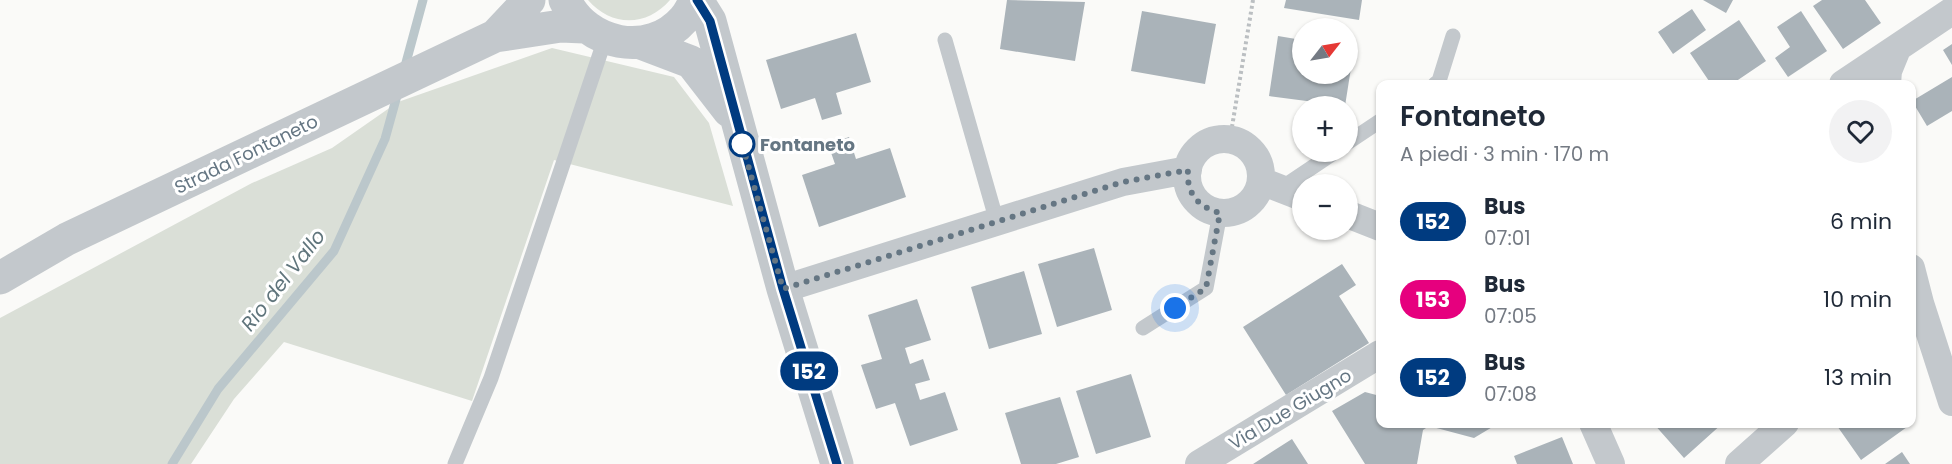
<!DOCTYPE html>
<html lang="it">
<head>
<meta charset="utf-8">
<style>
  :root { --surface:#fff; --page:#f2f2f3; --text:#1f2937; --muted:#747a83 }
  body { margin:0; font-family:Poppins,sans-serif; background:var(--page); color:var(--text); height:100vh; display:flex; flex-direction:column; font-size:22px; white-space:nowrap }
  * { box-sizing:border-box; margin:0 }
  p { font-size:20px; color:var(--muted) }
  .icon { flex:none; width:33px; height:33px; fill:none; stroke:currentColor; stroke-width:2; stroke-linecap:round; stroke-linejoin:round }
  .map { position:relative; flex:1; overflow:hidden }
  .side { position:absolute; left:1376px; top:80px; width:540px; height:348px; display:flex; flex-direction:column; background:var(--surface); border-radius:12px; box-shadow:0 2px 4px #0004 }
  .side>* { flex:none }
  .badge { padding:0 12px; border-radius:20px; font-size:21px; line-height:39px }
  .needle { width:39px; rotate:59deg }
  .tools { position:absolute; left:1292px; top:18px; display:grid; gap:12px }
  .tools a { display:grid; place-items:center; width:66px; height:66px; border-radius:50%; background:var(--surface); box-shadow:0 2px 4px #0004; font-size:30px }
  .you { position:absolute; width:30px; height:30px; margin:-15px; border:4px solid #fff; border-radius:50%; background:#1a73e8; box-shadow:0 0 0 9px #1a73e833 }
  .map>.badge { position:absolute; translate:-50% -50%; box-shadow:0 0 0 3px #fff }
  .round { display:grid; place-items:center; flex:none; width:63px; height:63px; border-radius:32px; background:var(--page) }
  .overview { display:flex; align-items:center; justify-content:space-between; height:102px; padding:0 24px }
  h1 { font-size:28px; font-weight:600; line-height:45px }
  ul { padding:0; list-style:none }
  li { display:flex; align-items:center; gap:18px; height:78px; padding:0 24px }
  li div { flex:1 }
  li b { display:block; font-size:22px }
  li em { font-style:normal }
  li .badge { min-width:66px; font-weight:700; text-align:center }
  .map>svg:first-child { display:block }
  .green { fill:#dadfd7 }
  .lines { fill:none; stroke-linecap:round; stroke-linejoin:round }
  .stream { stroke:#bbc7cb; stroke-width:9 }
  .building { fill:#aab3b9 }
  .path { stroke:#bbbfc2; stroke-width:4; stroke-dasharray:3 3; stroke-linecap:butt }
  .service { stroke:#c3c8cc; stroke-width:15 }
  .minor { stroke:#c3c8cc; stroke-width:28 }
  .tertiary { stroke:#c3c8cc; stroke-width:33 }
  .line-casing { stroke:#fff; stroke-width:14 }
  .line { stroke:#003b80; stroke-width:9 }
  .walk { stroke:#657683; stroke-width:6; stroke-dasharray:0 10.8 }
  .stop-dot { fill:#fff; stroke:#003b80; stroke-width:3 }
  .labels { text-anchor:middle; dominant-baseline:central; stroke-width:6; stroke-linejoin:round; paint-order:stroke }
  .stop-label { font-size:18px; font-weight:bold; fill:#657683; stroke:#fff; text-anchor:start }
  .street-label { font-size:18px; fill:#657683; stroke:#fff }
  .water-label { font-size:20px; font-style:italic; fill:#60757c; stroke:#fff }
</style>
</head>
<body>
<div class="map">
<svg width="1952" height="464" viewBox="0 0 1952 464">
  <rect width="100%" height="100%" fill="#fafaf8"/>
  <path class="green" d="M588,0H670C647,27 611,27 588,0Z
    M552,48L674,77L709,123L733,206L554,160L472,401L284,342L234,399L191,464H0V318L252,183L332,148L398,102Z"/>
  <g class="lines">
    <path class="stream" d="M404,70L423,0
      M172,464L218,389L334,251L385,139L398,92"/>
  </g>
  <path class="building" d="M1007,0L1085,2L1075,61L1000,49Z
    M1286,0H1362L1359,20L1284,8Z
    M1703,0H1733L1726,13Z
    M1822,0H1865L1881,23L1843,49L1813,6Z
    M1692,9L1706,30L1673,54L1658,32Z
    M1142,11L1216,24L1205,84L1131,71Z
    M1801,11L1827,51L1788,77L1775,58L1790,47L1777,27Z
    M1739,20L1766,61L1732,84H1711L1690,53Z
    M856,33L871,82L836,93L842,114L822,120L815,98L781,109L766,60Z
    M1278,36L1302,40V74H1347V47L1354,49L1345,106L1269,96Z
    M1952,44V65L1943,50Z
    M1952,77V111L1927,126L1912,101Z
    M849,137L856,159L890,148L906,197L819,227L802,175L835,164L828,144Z
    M1094,248L1112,310L1057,327L1038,264Z
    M1342,264L1356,285L1339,296L1369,343L1286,395L1243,327Z
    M1024,271L1042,334L989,349L971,287Z
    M917,299L931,340L905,348L910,364L923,359L930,380L915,384L920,400L945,392L958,430L910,446L895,403L876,409L861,365L882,359L868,315Z
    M1131,374L1151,437L1096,454L1076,391Z
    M1365,392L1380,396V423H1499L1474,438L1429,426L1423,430L1417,464H1365L1332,411Z
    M1060,397L1079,457L1056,464H1021L1005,413Z
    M1653,423H1723L1684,458Z
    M1835,423H1904L1907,427L1861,460Z
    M1562,437L1573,464H1517L1514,456Z
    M1292,439L1308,464H1253Z
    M1902,452L1910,464H1885Z"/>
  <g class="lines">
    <path class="path" d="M1230,139L1253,0"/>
    <path class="service" d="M945,40L997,222
      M1435,84L1439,81L1453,36
      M1347,143L1380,121
      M1280,189L1335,152
      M1143,328L1206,288L1220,213
      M455,464L491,378L605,39"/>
    <path class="minor" d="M1843,84L1952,11
      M1887,84L1888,71L1897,49
      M1187 176a37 37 0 1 1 74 0a37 37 0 1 1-74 0Z
      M1261,181L1302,197
      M1347,214L1380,227
      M1911,268L1920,303L1952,402
      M783,289L1123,182L1188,170
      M1593,423L1611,464
      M1199,464L1380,354
      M1739,464L1785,423"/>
    <path class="tertiary" d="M565,0C586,45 649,59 684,19C689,14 692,6 696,0
      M697,0L710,21L783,289L837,464
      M495,36L529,0
      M641,43L691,62L729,111
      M0,278L67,239L495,36L561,26L584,27"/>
  </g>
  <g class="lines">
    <g class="line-casing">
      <path id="line" d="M697,0L710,21L783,289L837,464"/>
    </g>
    <use href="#line" class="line"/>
    <path class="walk" d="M742,144L741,140L783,289L1123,182L1188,170C1186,193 1198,207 1220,213L1206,288L1175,308"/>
  </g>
  <circle class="stop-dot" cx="742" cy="144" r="12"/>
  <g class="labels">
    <g class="stop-label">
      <text x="760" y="144">Fontaneto</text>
    </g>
    <g class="street-label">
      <text transform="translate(246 154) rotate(-26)">Strada Fontaneto</text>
      <text transform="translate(1290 409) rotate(-31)">Via Due Giugno</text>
    </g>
    <g class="water-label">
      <text transform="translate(283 280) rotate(-52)">Rio del Vallo</text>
    </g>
  </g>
</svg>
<div class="tools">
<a><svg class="needle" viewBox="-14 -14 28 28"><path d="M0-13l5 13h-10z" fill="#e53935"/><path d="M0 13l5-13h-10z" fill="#747a83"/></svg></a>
<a>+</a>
<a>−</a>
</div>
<div class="you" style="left:1175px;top:308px"></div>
<b class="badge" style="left:809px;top:371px;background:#003b80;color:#fff">152</b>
<section class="side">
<div class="overview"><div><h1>Fontaneto</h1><p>A piedi · 3 min · 170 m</p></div><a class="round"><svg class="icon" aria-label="heart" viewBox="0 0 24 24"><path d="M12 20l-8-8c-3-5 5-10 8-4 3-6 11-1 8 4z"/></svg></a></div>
<ul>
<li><span class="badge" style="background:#003b80;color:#fff">152</span><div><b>Bus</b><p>07:01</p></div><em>6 min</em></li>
<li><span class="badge" style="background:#e6007e;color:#fff">153</span><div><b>Bus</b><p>07:05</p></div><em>10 min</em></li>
<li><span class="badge" style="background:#003b80;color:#fff">152</span><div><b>Bus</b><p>07:08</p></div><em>13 min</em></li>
</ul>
</section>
</div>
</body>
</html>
